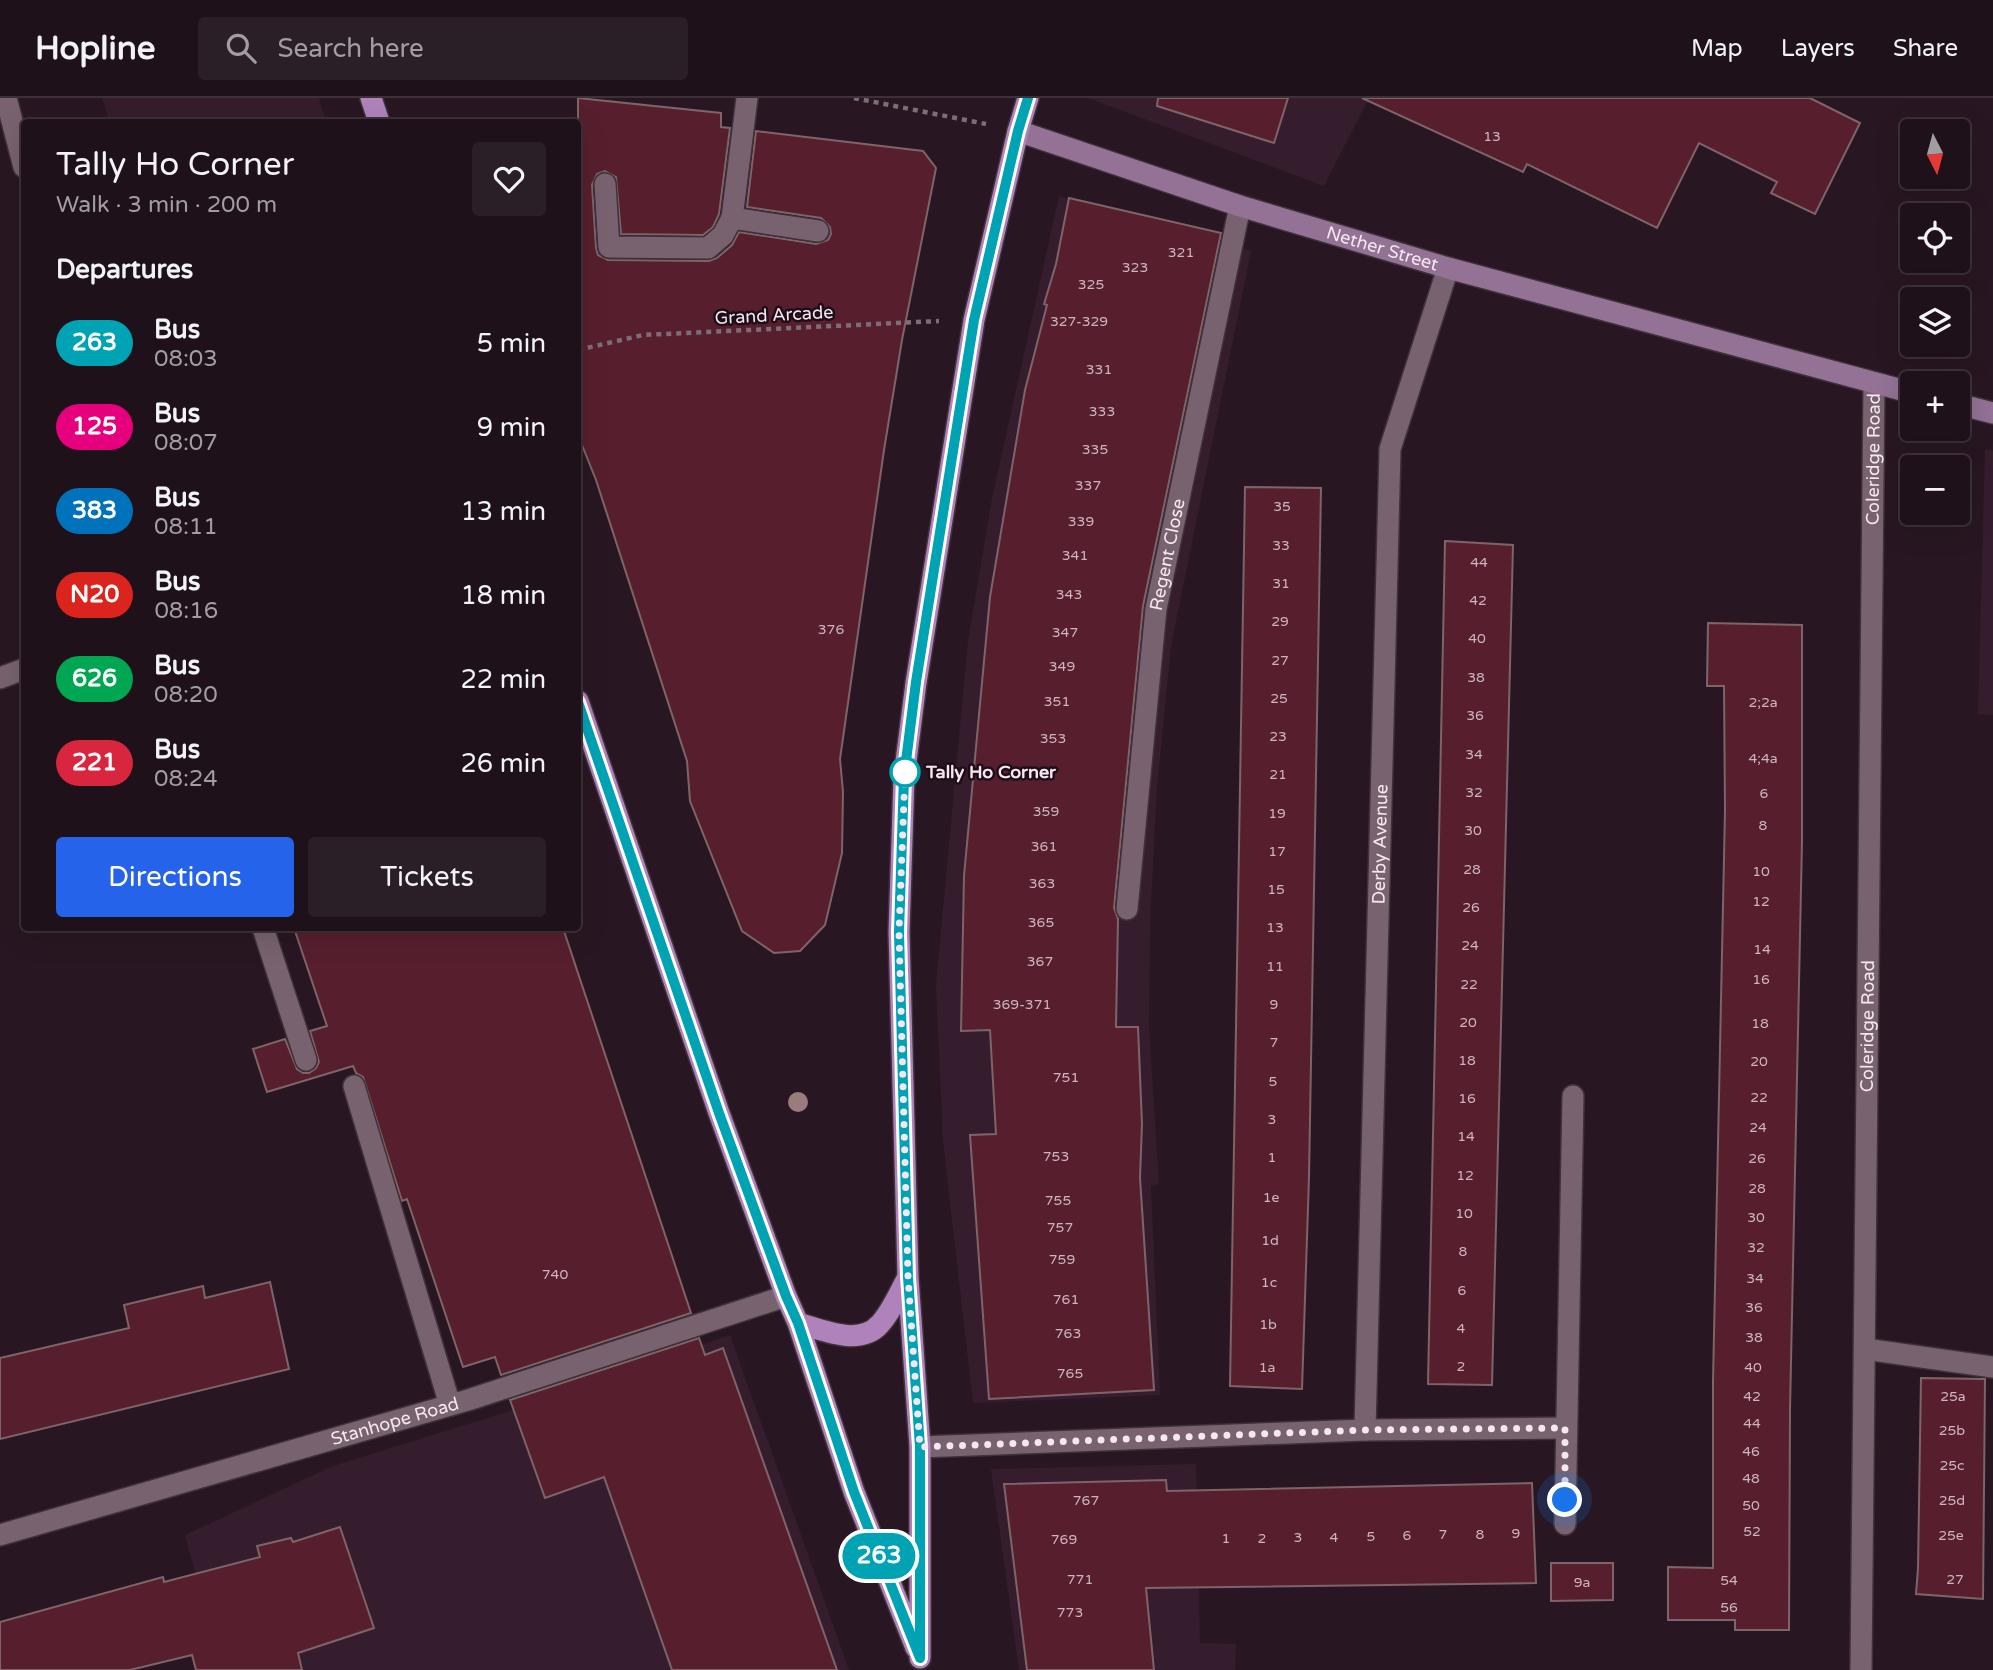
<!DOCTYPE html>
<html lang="en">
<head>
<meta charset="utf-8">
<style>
  :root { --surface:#1e111a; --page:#2b1f27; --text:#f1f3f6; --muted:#a19da2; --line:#3c3139; --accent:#2563eb }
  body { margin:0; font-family:"Varela Round",sans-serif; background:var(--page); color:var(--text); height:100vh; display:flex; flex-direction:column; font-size:26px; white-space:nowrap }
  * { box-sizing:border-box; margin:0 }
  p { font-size:23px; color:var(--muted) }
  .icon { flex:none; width:38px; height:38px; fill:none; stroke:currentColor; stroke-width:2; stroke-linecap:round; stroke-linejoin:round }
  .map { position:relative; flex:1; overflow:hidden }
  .details { position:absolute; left:21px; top:21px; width:560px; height:812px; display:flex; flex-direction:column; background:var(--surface); border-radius:7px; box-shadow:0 7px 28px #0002,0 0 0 2px var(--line) }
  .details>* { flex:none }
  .badge { padding:0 14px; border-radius:23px; font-size:24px; line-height:46px }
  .needle { width:46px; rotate:174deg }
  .tools { position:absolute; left:1900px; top:21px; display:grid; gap:14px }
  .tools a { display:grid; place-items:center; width:70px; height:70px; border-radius:7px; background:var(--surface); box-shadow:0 7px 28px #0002,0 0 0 2px var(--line); font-size:35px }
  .you { position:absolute; width:35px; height:35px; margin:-18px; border:5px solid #fff; border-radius:50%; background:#1a73e8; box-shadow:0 0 0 10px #1a73e833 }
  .map>.badge { position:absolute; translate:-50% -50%; box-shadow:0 0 0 4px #fff }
  h2 { padding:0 35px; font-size:26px; line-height:63px }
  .round { display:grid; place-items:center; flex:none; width:74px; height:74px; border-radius:7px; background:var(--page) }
  .head { display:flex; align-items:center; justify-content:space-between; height:119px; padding:0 35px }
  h1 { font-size:33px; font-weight:600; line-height:52px }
  .action { display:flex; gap:14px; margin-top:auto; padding:14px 35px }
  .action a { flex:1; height:80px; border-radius:7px; background:var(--accent); color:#fff; font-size:28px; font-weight:600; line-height:80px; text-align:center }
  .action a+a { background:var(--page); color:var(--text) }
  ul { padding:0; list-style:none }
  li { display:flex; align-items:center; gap:21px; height:84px; padding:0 35px }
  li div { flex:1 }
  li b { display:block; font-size:26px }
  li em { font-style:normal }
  li .badge { min-width:77px; font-weight:700; text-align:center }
  header { display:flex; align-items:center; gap:42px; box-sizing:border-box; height:98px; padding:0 35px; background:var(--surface); border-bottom:2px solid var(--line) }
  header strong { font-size:33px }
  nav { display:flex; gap:38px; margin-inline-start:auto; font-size:24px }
  .search { width:490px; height:63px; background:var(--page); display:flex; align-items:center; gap:18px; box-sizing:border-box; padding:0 24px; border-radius:7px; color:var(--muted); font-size:26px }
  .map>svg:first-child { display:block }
  .built { fill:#351d2d }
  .building { fill:#571f2e; stroke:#7e6468; stroke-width:2 }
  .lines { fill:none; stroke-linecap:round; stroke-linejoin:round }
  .lane-casing { stroke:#3e3139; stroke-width:24 }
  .street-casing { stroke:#3e3139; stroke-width:24 }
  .secondary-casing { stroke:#3e3139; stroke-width:24 }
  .primary-casing { stroke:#3e3139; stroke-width:24 }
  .path { stroke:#7c6d76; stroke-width:4.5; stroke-dasharray:5 5; stroke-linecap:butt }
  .lane { stroke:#78626f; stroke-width:21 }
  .street { stroke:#78626f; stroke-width:21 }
  .secondary { stroke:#937295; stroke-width:21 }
  .primary { stroke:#af82bb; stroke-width:21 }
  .tree { fill:#997c7c }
  .line-casing { stroke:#fff; stroke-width:16 }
  .line { stroke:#00a3b4; stroke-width:10 }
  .walk { stroke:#f4e7ef; stroke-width:7; stroke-dasharray:0 12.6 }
  .stop-dot { fill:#fff; stroke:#00a3b4; stroke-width:3.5 }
  .labels { text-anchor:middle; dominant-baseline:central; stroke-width:5; stroke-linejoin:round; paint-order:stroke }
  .number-label { font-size:14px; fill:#cdb5bf }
  .street-label { font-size:18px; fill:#f4e7ef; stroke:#1e0d19 }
  .stop-label { font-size:18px; font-weight:bold; fill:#f4e7ef; stroke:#1e0d19; text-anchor:start }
</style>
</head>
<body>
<header>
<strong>Hopline</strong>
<div class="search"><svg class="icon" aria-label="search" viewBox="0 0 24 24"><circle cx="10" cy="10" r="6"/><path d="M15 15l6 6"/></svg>Search here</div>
<nav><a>Map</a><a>Layers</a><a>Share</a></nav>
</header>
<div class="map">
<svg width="1993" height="1572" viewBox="0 0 1993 1572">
  <rect width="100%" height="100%" fill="#281722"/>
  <path class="built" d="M102,0H319L326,24H110Z
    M1088,0H1369L1324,88Z
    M1059,98L1251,153L1171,548L1157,689L1150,824L1149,929L1159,1086L1151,1088L1160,1297L973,1305L943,1043L936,887L968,543L992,400Z
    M1985,351L1993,353V617L1978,616Z
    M730,1237L849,1572H221L185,1437L333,1368L510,1313Z
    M1196,1366L1200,1545L1236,1546L1235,1572H1019L991,1371Z"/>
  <path class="building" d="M578,0L721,15V29L730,30L719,116L713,129L703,137L621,136L616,79L605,73L597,76L592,87L596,150L598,157L608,162L709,163L717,160L732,147L739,134L816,146L828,142L831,136L830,129L821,120L747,109L756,33L923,53L936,70L902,242L884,352L840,661L843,694L842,755L825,827L800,853L774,855L742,833L690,703L687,663L596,382L578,337Z
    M1158,0H1288L1274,45L1157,8Z
    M1362,0H1810L1860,25L1815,116L1771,95L1777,84L1699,45L1657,130L1527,66L1523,74Z
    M1069,100L1221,135L1143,508L1114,810L1118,821L1116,929H1138L1142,1026L1140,1080L1154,1292L989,1301L970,1037L996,1036L990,932L961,933L964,778L990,499L1025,292L1047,207L1044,206L1056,166Z
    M1245,389L1321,390L1309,1079L1302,1291L1230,1288Z
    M1445,443L1513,447L1492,1287L1428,1286Z
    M1708,525L1802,527V743L1790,1311L1789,1532H1735V1522H1668V1469L1713,1470V1284L1725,712L1724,588H1707Z
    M294,830H563L691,1215L501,1277L495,1259L463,1269L407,1101L402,1103L363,979L356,975L353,968L267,994L253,951L285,941L297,971L303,975H309L316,970L319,964L310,933L327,928Z
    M270,1184L289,1271L0,1341V1260L129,1230L124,1207L203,1188L205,1200Z
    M699,1240L705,1257L723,1250L837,1572H672L604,1379L545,1400L510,1302Z
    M1921,1280L1985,1281L1983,1501L1916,1496L1918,1470Z
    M1166,1382L1167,1393L1532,1385L1536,1485L1146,1490L1154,1572H1027L1004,1386Z
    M340,1429L374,1530L298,1555L302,1572H196L192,1557L130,1572H0V1524L163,1479L164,1484L260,1459L257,1448L291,1440L293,1444Z
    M1551,1465H1613V1502L1551,1503Z"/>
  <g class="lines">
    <g class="lane-casing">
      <g id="lane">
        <path d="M6,0L24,69"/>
        <path d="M605,86L609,149L708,150L723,137L732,120L818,133"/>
        <path d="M732,120L747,0"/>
        <path id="s1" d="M1127,811L1156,511L1240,108"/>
        <path d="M263,830L306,962"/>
        <path d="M354,988L450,1307"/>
      </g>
    </g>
    <g class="street-casing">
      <g id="street">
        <path d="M0,580L24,571"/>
        <path d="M1865,1251L1993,1269"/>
        <path id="s2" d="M1365,1332L1390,351L1448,170"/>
        <path d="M920,1349L1365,1332L1565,1330"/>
        <path d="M1565,1426L1573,998"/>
        <path id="s3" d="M0,1437L468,1302L786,1198"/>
        <path id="s4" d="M1861,1572L1874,286"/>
      </g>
    </g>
    <g class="secondary-casing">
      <g id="secondary">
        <path id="s5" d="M1018,33L1240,108L1448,170L1913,295"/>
        <path d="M1958,306L1993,315"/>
      </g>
    </g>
    <g class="primary-casing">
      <path id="primary" d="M371,0L379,24
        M578,603L719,1015L786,1198L798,1225L854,1394L916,1550
        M798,1225C822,1232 860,1249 880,1226C892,1213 900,1193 908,1179
        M920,1560V1349L908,1179L899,834L904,679L916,585L974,222L1018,33L1028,0"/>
    </g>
    <path class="path" d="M854,0L986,26
      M578,252L643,237L939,223"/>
    <use href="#lane" class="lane"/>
    <use href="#street" class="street"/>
    <use href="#secondary" class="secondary"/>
    <use href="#primary" class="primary"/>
  </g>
  <circle class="tree" cx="798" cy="1004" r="10"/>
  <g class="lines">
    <g class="line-casing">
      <path id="line" d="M578,604L719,1015L786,1198L798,1225L854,1394L920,1560V1349L908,1179L899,834L904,679L916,584L974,222L1018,33L1028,0"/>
    </g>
    <use href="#line" class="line"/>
    <path class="walk" d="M905,674L899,834L908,1179L920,1349L1365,1332L1565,1330V1402"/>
  </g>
  <circle class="stop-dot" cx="905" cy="674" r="14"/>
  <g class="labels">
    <g class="number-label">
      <text x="1492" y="38">13</text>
      <text x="1181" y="154">321</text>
      <text x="1135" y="169">323</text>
      <text x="1091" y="186">325</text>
      <text x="1079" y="223">327-329</text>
      <text x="1099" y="271">331</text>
      <text x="1102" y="313">333</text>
      <text x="1095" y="351">335</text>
      <text x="1088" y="387">337</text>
      <text x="1282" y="408">35</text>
      <text x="1081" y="423">339</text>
      <text x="1281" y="447">33</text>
      <text x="1075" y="457">341</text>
      <text x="1479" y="464">44</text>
      <text x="1281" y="485">31</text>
      <text x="1069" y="496">343</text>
      <text x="1478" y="502">42</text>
      <text x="1280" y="523">29</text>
      <text x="831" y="531">376</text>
      <text x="1065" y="534">347</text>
      <text x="1477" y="540">40</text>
      <text x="1280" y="562">27</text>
      <text x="1062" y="568">349</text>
      <text x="1476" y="579">38</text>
      <text x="1279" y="600">25</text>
      <text x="1057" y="603">351</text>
      <text x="1763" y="604">2;2a</text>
      <text x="1475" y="617">36</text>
      <text x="1278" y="638">23</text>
      <text x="1053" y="640">353</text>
      <text x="1474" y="656">34</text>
      <text x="1763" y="660">4;4a</text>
      <text x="1278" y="676">21</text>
      <text x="1474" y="694">32</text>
      <text x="1764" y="695">6</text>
      <text x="1046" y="713">359</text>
      <text x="1277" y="715">19</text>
      <text x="1763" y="727">8</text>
      <text x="1473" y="732">30</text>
      <text x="1044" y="748">361</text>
      <text x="1277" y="753">17</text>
      <text x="1472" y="771">28</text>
      <text x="1761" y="773">10</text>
      <text x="1042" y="785">363</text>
      <text x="1276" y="791">15</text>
      <text x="1761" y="803">12</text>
      <text x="1471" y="809">26</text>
      <text x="1041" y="824">365</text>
      <text x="1275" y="829">13</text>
      <text x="1470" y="847">24</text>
      <text x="1762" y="851">14</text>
      <text x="1040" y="863">367</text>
      <text x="1275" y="868">11</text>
      <text x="1761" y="881">16</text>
      <text x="1469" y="886">22</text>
      <text x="1022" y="906">369-371</text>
      <text x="1274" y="906">9</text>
      <text x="1468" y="924">20</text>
      <text x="1760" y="925">18</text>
      <text x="1274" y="944">7</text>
      <text x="1467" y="962">18</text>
      <text x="1759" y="963">20</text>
      <text x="1066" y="979">751</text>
      <text x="1273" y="983">5</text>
      <text x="1759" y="999">22</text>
      <text x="1467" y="1000">16</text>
      <text x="1272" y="1021">3</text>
      <text x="1758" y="1029">24</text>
      <text x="1466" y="1038">14</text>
      <text x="1056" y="1058">753</text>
      <text x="1272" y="1059">1</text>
      <text x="1757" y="1060">26</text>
      <text x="1465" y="1077">12</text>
      <text x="1757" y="1090">28</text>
      <text x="1271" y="1099">1e</text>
      <text x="1058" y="1102">755</text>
      <text x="1464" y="1115">10</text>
      <text x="1756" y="1119">30</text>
      <text x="1060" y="1129">757</text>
      <text x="1270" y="1142">1d</text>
      <text x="1756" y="1149">32</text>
      <text x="1463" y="1153">8</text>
      <text x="1062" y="1161">759</text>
      <text x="555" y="1176">740</text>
      <text x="1755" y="1180">34</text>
      <text x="1269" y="1184">1c</text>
      <text x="1462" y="1192">6</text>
      <text x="1066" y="1201">761</text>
      <text x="1754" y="1209">36</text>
      <text x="1268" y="1226">1b</text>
      <text x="1461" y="1230">4</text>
      <text x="1068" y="1235">763</text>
      <text x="1754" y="1239">38</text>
      <text x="1461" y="1268">2</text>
      <text x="1267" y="1269">1a</text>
      <text x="1753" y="1269">40</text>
      <text x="1070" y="1275">765</text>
      <text x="1752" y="1298">42</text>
      <text x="1953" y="1298">25a</text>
      <text x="1752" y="1325">44</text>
      <text x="1952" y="1332">25b</text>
      <text x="1751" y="1353">46</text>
      <text x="1952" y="1367">25c</text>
      <text x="1751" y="1380">48</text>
      <text x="1086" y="1402">767</text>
      <text x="1952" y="1402">25d</text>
      <text x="1751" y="1407">50</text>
      <text x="1752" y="1433">52</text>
      <text x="1516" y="1435">9</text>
      <text x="1443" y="1436">7</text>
      <text x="1480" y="1436">8</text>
      <text x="1407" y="1437">6</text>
      <text x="1951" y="1437">25e</text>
      <text x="1371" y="1438">5</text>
      <text x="1298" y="1439">3</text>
      <text x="1334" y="1439">4</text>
      <text x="1226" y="1440">1</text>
      <text x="1262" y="1440">2</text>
      <text x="1064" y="1441">769</text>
      <text x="1080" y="1481">771</text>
      <text x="1955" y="1481">27</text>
      <text x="1729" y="1482">54</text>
      <text x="1582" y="1484">9a</text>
      <text x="1729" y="1509">56</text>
      <text x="1070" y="1514">773</text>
    </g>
    <g class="street-label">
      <text stroke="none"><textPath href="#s5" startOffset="383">Nether Street</textPath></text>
      <text transform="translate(774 217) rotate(-3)">Grand Arcade</text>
      <text stroke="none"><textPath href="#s4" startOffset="1211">Coleridge Road</textPath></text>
      <text stroke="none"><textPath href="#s1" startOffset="357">Regent Close</textPath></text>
      <text stroke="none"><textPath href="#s2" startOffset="586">Derby Avenue</textPath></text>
      <text stroke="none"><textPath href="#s4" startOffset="644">Coleridge Road</textPath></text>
      <text stroke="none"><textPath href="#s3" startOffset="411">Stanhope Road</textPath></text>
    </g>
    <g class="stop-label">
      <text x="926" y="674">Tally Ho Corner</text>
    </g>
  </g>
</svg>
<div class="tools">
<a><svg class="needle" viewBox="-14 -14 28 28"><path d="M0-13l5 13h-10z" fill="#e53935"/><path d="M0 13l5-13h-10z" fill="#a19da2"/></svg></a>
<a><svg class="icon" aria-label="locate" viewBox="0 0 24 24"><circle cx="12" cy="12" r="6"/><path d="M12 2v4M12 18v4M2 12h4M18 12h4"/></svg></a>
<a><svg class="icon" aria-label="layers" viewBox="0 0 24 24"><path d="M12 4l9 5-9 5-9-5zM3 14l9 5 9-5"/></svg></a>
<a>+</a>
<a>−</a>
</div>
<div class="you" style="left:1565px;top:1402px"></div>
<b class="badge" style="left:879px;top:1458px;background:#00a3b4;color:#fff">263</b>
<section class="details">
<div class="head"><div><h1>Tally Ho Corner</h1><p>Walk · 3 min · 200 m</p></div><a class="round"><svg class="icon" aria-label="heart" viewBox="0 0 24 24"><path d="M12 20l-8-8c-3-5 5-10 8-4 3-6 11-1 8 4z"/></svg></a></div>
<h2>Departures</h2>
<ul>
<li><span class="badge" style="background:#00a3b4;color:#fff">263</span><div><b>Bus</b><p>08:03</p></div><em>5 min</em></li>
<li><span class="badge" style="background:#e6007e;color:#fff">125</span><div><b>Bus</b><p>08:07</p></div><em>9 min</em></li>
<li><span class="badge" style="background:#0072bc;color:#fff">383</span><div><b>Bus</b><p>08:11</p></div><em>13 min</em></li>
<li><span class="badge" style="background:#dc241f;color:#fff">N20</span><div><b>Bus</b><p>08:16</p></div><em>18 min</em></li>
<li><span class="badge" style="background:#00a651;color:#fff">626</span><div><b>Bus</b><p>08:20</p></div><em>22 min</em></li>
<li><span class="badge" style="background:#d7263d;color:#fff">221</span><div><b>Bus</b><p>08:24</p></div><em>26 min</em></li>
</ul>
<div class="action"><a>Directions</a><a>Tickets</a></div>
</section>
</div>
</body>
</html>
